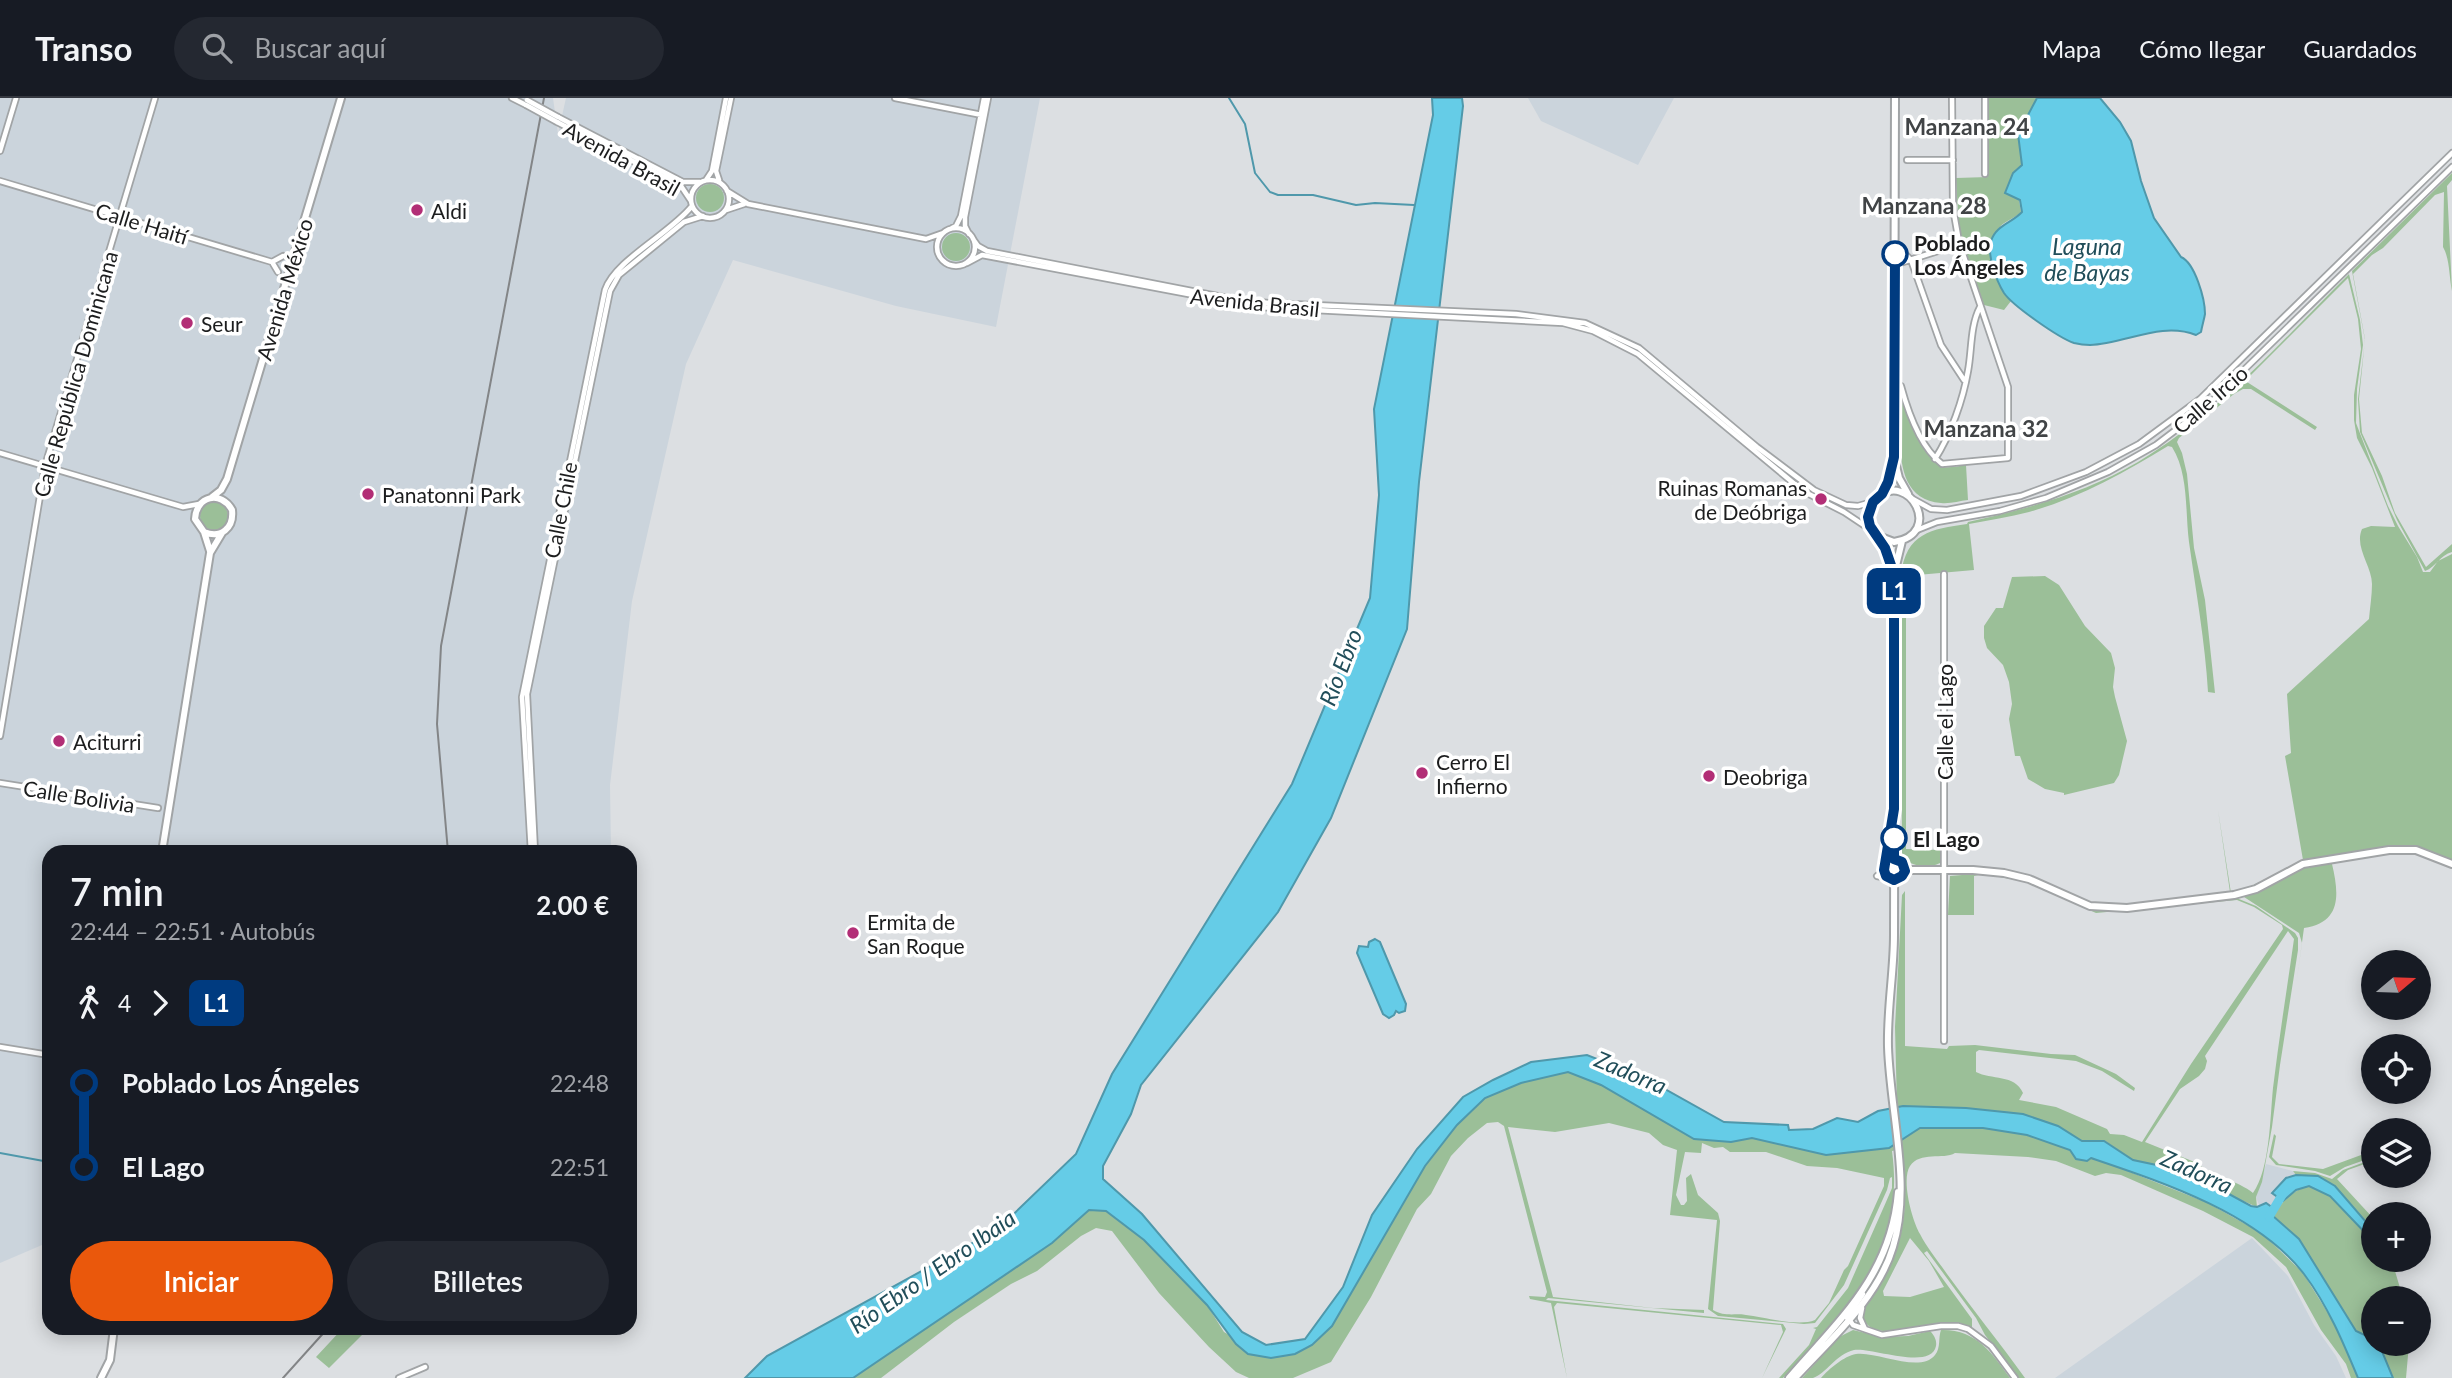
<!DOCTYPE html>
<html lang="es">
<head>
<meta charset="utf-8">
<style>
  :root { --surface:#171b24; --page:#242831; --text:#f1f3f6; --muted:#9ea1a6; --line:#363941; --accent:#ea580c }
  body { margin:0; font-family:Lato,sans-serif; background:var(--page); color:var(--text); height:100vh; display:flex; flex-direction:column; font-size:26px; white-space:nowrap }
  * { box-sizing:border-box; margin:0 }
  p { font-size:23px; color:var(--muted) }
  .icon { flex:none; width:38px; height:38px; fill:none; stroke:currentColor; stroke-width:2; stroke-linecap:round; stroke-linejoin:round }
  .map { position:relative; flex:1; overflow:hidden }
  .drawer { position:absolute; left:42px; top:747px; width:595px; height:490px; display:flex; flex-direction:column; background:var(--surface); border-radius:21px; box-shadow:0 4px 18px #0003 }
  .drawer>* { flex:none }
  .badge { padding:0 14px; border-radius:10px; font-size:24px; line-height:46px }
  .needle { width:46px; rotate:71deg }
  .buttons { position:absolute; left:2361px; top:852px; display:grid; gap:14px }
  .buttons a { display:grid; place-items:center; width:70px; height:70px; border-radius:50%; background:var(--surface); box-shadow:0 4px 18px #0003; font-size:35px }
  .map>.badge { position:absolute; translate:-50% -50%; box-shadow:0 0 0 4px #fff }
  .legs { display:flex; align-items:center; gap:10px; height:77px; padding:0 28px; font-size:23px }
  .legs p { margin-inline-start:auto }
  .summary { display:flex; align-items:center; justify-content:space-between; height:119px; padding:0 28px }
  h1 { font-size:38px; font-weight:600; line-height:52px }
  .primary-button { display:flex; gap:14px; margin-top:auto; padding:14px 28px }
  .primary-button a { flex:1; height:80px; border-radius:42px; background:var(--accent); color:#fff; font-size:28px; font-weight:600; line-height:80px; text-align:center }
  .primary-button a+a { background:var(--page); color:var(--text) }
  ul { padding:0 28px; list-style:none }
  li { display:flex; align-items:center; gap:24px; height:84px; font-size:26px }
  li i { display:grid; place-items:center; width:10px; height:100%; margin:0 9px; background:currentColor }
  li i::after { content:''; width:18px; height:18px; margin:-9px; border:5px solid; border-radius:50%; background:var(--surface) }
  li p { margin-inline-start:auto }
  li:first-child i { background:linear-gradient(#0000 50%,currentColor 0) }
  li:last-child i { background:linear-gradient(currentColor 50%,#0000 0) }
  header { display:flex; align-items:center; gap:42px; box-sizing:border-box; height:98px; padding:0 35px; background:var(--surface); border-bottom:2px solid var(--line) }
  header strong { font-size:33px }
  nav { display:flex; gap:38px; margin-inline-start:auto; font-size:24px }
  .search { width:490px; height:63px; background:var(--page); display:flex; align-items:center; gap:18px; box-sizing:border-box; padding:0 24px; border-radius:38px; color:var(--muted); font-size:26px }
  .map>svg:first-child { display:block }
  .built { fill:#cbd4dc }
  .green { fill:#9bbf98; fill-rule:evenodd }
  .water { fill:#65cce7; stroke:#4f98ab; stroke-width:2 }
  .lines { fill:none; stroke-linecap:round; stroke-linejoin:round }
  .stream { stroke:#4f98ab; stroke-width:2 }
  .river { stroke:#65cce7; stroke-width:9 }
  .street-casing { stroke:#a1a4a6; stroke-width:8 }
  .secondary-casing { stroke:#a1a4a6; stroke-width:10 }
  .street { stroke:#fff; stroke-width:4.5 }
  .secondary { stroke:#fff; stroke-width:6 }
  .rail { stroke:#838587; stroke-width:2 }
  .street-bridge-casing { stroke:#a1a4a6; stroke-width:8; stroke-linecap:butt }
  .street-bridge { stroke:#fff; stroke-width:4.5 }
  .line-1-casing { stroke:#fff; stroke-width:16 }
  .line-1 { stroke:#003b80; stroke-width:10 }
  .poi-dot { fill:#b22e76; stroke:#fff; stroke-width:2.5 }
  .stop-1-dot { fill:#fff; stroke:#003b80; stroke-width:3.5 }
  .labels { text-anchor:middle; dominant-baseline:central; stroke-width:7; stroke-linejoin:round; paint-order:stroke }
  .street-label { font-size:21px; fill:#1c1d1e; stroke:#fff }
  .poi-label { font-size:21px; fill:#1c1d1e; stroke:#fff; text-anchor:start }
  .stop-label { font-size:21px; font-weight:bold; fill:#1c1d1e; stroke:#fff; text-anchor:start }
  .neighbourhood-label { font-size:23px; font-weight:bold; fill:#414446; stroke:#fff }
  .water-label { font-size:23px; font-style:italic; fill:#214e5a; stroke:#fff }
</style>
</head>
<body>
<header>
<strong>Transo</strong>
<div class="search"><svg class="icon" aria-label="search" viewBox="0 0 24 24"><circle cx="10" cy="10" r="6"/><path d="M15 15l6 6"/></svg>Buscar aquí</div>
<nav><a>Mapa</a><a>Cómo llegar</a><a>Guardados</a></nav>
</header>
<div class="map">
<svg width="2452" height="1280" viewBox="0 0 2452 1280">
  <rect width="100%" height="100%" fill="#dcdfe2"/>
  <path class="built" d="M0,0H553L558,36L566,0H1040L996,229L896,208L733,162L686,266L632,503L610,687L611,754H49V1144L0,1165Z
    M1528,0H1674L1638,67L1541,23Z
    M2266,1066L2293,1073L2296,1077L2286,1080L2272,1096L2283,1103L2276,1112L2266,1105L2259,1107L2256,1099Z
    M2252,1140L2288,1178L2314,1227L2336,1258L2346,1280H2055Z"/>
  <path class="green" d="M1987,0H2037L2018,36L2022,67L2013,75L2005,94L2019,102L2021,114C2014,121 2004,123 1999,130C1983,151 1994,185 2011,203L2004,212L1984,207L1959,133L1956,80L1988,79Z
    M2452,75V82L2447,88L2452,193C2449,179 2450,161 2443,149L2444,94L2435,97L2383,150L2372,157L2353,176L2365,241L2359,301L2362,335L2382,378L2395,415L2426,469L2452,446V454C2440,457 2436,469 2425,473L2397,422L2360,334L2358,301L2365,242L2352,173Z
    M696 100a14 14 0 1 1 28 0a14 14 0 1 1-28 0Z
    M942 149a14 14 0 1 1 28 0a14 14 0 1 1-28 0Z
    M2349,176L2360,222L2363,247L2357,291L2356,325L2388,408L2398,428L2417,459L2423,474H2430L2438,463L2452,456V764L2409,750L2305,764L2251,791L2225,797L2226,795L2230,794L2218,712L2231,795C2259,788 2277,773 2303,762L2285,658L2291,655L2287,596L2369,521C2370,509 2372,497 2372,486C2372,468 2354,449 2362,431L2371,428L2395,429L2372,370L2357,340L2354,322V297L2361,251L2358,221L2348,180L2248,280L2247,284L2317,329L2315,332L2251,291H2243L2234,296L2179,340L2177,344L2182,355L2187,376L2194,450L2205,502L2215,595L2208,594C2205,544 2196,494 2189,444C2185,414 2189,376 2172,349L2168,348C2124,375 2079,400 2029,414C2009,419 1989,422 1969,426L1974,472L1906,478V751L1940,752V765C1928,771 1912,768 1902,760L1901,477C1906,435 1931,431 1967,426L1968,424C2027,411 2085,395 2138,364C2219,316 2283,241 2349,176Z
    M1902,303L1904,304C1910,319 1927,366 1943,369C1950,370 1959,368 1966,367L1968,402C1959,403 1950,406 1941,405C1890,401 1901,337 1902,303Z
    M200 418a14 14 0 1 1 28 0a14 14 0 1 1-28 0Z
    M2045,478L2059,487L2085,528L2111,555L2115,570L2113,589L2115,599L2127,643L2119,677L2114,685L2064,697V695L2045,691L2028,681L2020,658H2015L2009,621L2012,606L2009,584L2003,567L1987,550L1984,540V528L1996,510H2003L2012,479Z
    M2412,753L2452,767V770C2413,747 2374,756 2332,766C2339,796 2342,824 2304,830L2296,888L2302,845L2299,835L2241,797L2298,770L2379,755Z
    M1974,774L1996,776L2033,784L2074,805L2104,811L2234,799L2256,808L2295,835L2298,840V852L2280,967L2272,1029L2262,1084L2256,1099L2257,1109L2166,1069L2133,1062L2105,1043H2082L2058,1028L2023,1016L1966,1010L1897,1009L1895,929L1902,797L1905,793V948L1947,951L1949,948L1975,947L2051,956L2075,957L2116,976L2135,990L2134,993L2102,973L2076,963L1979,952L1976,954V974C1991,982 2015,976 2023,995L2019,1002L2056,1009L2107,1031L2110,1036L2124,1037L2142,1044L2191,966L2283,831L2282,827L2254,809L2237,802L2096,815L2027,784L1983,776L1974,778V817H1948L1950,778L1974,776ZM2288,833L2294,841C2287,891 2279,940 2273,990C2270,1020 2270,1071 2253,1095C2239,1083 2211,1078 2197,1065L2145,1044L2180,991L2199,978L2205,971L2207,963L2205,958Z
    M1569,974L1601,987L1694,1041L1731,1044L1752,1040L1826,1057L1889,1050L1920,1030H1983L2027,1037L2110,1066L2208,1105L2263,1136L2303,1175L2338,1231L2358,1280H2351L2346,1266L2321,1232L2286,1169L2253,1139L2203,1113L2121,1077L2106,1075L2095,1078L2056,1063L2028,1059L1955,1055C1943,1062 1920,1053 1910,1068C1901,1082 1912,1122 1920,1136C1927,1150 1938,1163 1947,1176C1973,1212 2000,1245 2025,1280H2019L1985,1237L1976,1220L1927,1153L1924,1155L1972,1221V1230C1960,1226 1950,1224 1938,1225C1918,1227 1868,1247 1862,1216C1867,1203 1878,1192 1885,1179C1906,1140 1909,1095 1901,1051L1892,1053C1906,1158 1848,1209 1783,1280H1779L1809,1247L1816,1231L1813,1230L1817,1229L1848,1190L1886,1104L1892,1090V1079L1890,1080L1887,1092L1844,1187L1815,1225L1804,1226L1718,1218L1708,1211L1717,1122L1670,1117L1677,1052L1663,1047L1649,1035L1609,1025L1555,1034L1508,1029L1553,1199L1653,1210L1704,1212V1215L1548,1200L1546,1202L1783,1226L1786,1231L1762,1280L1783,1234L1781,1227L1557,1205L1554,1209L1567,1280L1551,1205L1530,1201L1529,1198L1545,1199L1547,1194L1504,1028L1498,1024L1487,1025L1468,1040L1451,1058L1431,1096L1417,1111L1371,1199L1331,1264L1293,1280H1249L1236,1274L1209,1249L1159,1195L1112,1133L1096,1130L1081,1138L1037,1173L1011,1186L954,1224L881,1280H853L1052,1145L1089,1112H1106L1144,1142L1207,1207L1224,1234L1271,1260L1332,1228L1425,1068L1457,1027L1485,1000L1521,985ZM1702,1045L1714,1050L1723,1049L1730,1054H1766L1807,1068L1837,1070L1884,1080V1088L1848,1168L1844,1172L1829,1205L1815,1222C1798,1229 1764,1219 1746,1217C1735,1215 1724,1219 1713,1212L1720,1123L1718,1115L1698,1097L1691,1076L1686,1080L1687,1103L1684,1107H1681L1676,1097L1685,1054L1701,1055ZM1910,1140L1929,1163L1944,1189L1910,1199L1884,1198L1883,1193Z
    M2274,1036L2276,1038L2272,1059L2279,1066L2323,1071L2372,1053L2373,1059L2345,1069L2330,1078L2315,1073L2276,1067L2269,1059Z
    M2373,1061V1063L2348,1072L2337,1081L2373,1120V1132L2335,1088L2318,1078L2296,1077L2293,1073L2315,1075L2332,1081L2343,1072Z
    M2309,1088L2330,1098L2373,1143V1162L2392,1163L2403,1200H2373V1241L2356,1233L2299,1141L2272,1118C2283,1103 2291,1093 2309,1088Z
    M343,1230H369L329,1270L316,1259Z
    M1853,1232L1882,1239L1908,1238L1930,1233C1934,1237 1937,1242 1936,1248C1931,1273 1871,1249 1854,1252C1836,1256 1826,1276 1813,1280C1810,1280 1806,1280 1802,1280L1839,1239Z
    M1941,1232C1976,1231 1992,1255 2010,1280H1821C1829,1271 1844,1258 1856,1256C1877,1253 1920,1276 1935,1257C1941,1250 1938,1240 1941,1232Z
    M2379,1246H2409L2406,1280H2393Z"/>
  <path class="water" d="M1432,0H1462L1463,8L1419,384L1407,531L1331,720L1278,814L1141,987L1131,1016L1103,1068V1081L1142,1116L1242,1234L1266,1247L1305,1241L1343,1189L1372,1117L1417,1051L1463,999L1493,982L1531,964L1587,957L1645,980L1724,1024L1788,1027L1789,1032L1813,1031L1837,1020L1858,1024L1878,1013L1903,1008L1966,1010L2023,1016L2058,1028L2082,1043H2104L2133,1062L2166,1069L2216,1089L2251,1108L2257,1109L2266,1105L2276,1112L2273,1118L2299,1141L2356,1233L2373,1241V1246H2379L2393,1280H2358C2343,1244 2328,1208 2304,1176C2257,1115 2162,1084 2091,1060L2087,1063L2076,1061L2070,1052L2027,1037L1983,1030H1920L1889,1050L1826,1057L1752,1040L1731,1044L1694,1041L1601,987L1568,974L1521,985L1485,1000L1457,1027L1425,1068L1332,1228L1312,1247L1295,1256L1271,1260L1248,1256L1236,1246L1207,1207L1144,1142L1106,1113L1089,1112L1052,1145L853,1280H745L767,1258L998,1131L1076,1056L1112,976L1292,686L1370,500L1379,397L1374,311L1433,17Z
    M2037,0H2100L2120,24L2131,43L2141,83L2154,120L2181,159C2195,165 2205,201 2205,216C2204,222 2202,228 2201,234L2196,237C2161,223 2125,246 2090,247C2085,247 2078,246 2074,245C2059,240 2013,208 2004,195C1996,182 1987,158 1991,143C1996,127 2012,125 2022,114L2020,102L2005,95L2013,75L2022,67L2018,36Z
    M1375,841L1380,844L1406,906L1405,913L1399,915L1396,913L1394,917L1389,920L1383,916L1357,855L1359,848L1368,849L1369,844Z
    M2296,1077L2318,1078L2335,1088L2373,1132V1143L2330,1098L2309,1088L2296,1092L2283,1103L2272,1095L2286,1080Z"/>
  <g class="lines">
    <path class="stream" d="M1229,0L1245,26L1255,75L1270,94L1278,97H1313L1356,107L1375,105L1414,107
      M0,1055L49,1064"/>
    <path class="river" d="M2269,1119L2285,1092"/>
    <g class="street-casing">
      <path id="street" d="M512,0L526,7
        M895,0L982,17
        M558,19L683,84H700
        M557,24L681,88L691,103
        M0,53L16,0
        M1907,62H1953
        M1985,76V0
        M706,82L712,73L726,0
        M719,82L716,73L731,0
        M691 101a19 19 0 1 1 38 0a19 19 0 1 1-38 0Z
        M0,83L272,164L283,158
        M727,93L748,106L926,141L943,135
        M726,112L744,106
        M937 149a19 19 0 1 1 38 0a19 19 0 1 1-38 0Z
        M952,130L956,128L961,118L984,0
        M969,136L965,128V119L988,0
        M973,141L978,148L987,153L1238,202L1269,205L1516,216L1585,225L1639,250L1757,349L1814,392L1846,407L1858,408L1872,404
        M1895,146L1911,162L1941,247L1964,282
        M1895,155L1899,159L1910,162
        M272,164L278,174
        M967,165L982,157L1257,209L1563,225L1593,233L1638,256L1803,393L1844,414L1871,432
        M1894,167L1960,146
        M1894,284L1901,288C1908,314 1920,349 1942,366L2008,360V289L1959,144L1953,110L1952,0
        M0,355L183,409L199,406
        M1935,361C1951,336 1963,302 1968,273C1972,252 1970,228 1980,209
        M1911,400L1931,411L1947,412L2021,398L2086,374L2139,346L2200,301L2452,55
        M1917,432L1937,424L2000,413L2046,400L2108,374L2156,347L2206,309L2452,69
        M1944,476V943
        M0,638L45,368L155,0
        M0,685L158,710
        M531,754L522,599L605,192C615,162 671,135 692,108
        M535,754L527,596L610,193L619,177L684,124L703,118
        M1883,773L1877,778L1887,780
        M0,949L49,957
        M1862,1210L1860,1220L1865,1231
        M1847,1220L1863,1196
        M1849,1221L1853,1227L1882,1237L1941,1228H1958L1968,1231L1991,1248L2015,1280
        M399,1280L425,1269"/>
    </g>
    <g class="secondary-casing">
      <path id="secondary" d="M1895,364L1899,380L1908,396
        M1882,396L1890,378L1894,359L1895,0
        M212,399L221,392L227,381L341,0
        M204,434C221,441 234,430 232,412C221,392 196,398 195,421L204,434L210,453
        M1878,438L1894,444C1945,436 1908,371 1877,400C1871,404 1868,412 1868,419C1869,431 1879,439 1884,448C1888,456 1891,465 1894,474
        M1891,727L1884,772L1886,778L1894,782L1902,778L1905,773L1902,764L1894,761
        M162,754L210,455L222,435
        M1910,772H1973L2004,775L2029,781L2090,808L2127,810L2234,797L2256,791L2303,766L2389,752H2416L2452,766
        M101,1280L110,1262L114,1230
        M1789,1280C1840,1221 1891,1177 1898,1094
        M1795,1280C1830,1242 1878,1200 1893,1149C1912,1088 1890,1013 1888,949C1887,911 1894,874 1894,837C1895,717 1894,596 1894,476L1902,443"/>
    </g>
    <use href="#street" class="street"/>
    <use href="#secondary" class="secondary"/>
    <path class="rail" d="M448,754L437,626L441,548L544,0
      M283,1280L328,1230"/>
    <g class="street-bridge-casing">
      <path id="street-bridge" d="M527,2L558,19
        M526,7L557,24"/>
    </g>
    <use href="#street-bridge" class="street-bridge"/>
  </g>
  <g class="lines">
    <g class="line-1-casing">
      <path id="line-1" d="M1894,740V761L1902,764L1905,773L1902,778L1894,782L1886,778L1884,772L1894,711V476L1885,450L1870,428L1868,419L1873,404L1882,396L1888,384L1894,359L1895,156"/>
    </g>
    <use href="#line-1" class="line-1"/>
  </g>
  <g class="poi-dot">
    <circle cx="417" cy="112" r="7"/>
    <circle cx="187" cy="225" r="7"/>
    <circle cx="368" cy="396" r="7"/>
    <circle cx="1821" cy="401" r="7"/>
    <circle cx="59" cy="643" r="7"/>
    <circle cx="1422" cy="675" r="7"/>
    <circle cx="1709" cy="678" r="7"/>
    <circle cx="853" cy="835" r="7"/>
  </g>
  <g class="stop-1-dot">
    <circle cx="1895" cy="156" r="12"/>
    <circle cx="1894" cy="740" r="12"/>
  </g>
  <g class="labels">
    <g class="street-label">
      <text transform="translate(622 60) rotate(29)">Avenida Brasil</text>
      <text transform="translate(142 125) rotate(17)">Calle Haití</text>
      <text transform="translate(284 191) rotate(-73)">Avenida México</text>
      <text transform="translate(1255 204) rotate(6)">Avenida Brasil</text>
      <text transform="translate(75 276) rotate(-74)">Calle República Dominicana</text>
      <text transform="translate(2210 301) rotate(-41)">Calle Ircio</text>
      <text transform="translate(560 412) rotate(-79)">Calle Chile</text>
      <text transform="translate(1944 624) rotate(-90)">Calle el Lago</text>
      <text transform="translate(79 698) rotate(9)">Calle Bolivia</text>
    </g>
    <g class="poi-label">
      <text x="431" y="112">Aldi</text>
      <text x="201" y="225">Seur</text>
      <text x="1807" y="389" text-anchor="end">Ruinas Romanas<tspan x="1807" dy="24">de Deóbriga</tspan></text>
      <text x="382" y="396">Panatonni Park</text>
      <text x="73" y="643">Aciturri</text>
      <text x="1436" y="663">Cerro El<tspan x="1436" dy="24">Infierno</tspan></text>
      <text x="1723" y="678">Deobriga</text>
      <text x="867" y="823">Ermita de<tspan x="867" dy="24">San Roque</tspan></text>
    </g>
    <g class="stop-label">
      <text x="1914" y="144">Poblado<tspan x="1914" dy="24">Los Ángeles</tspan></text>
      <text x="1913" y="740">El Lago</text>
    </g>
    <g class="neighbourhood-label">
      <text x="1967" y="28">Manzana 24</text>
      <text x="1924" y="107">Manzana 28</text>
      <text x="1986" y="330">Manzana 32</text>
    </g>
    <g class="water-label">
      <text x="2087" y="148">Laguna<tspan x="2087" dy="26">de Bayas</tspan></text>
      <text transform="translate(1340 569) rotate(-69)">Río Ebro</text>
      <text transform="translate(1631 974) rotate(23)">Zadorra</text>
      <text transform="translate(2197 1073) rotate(24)">Zadorra</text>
      <text transform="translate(932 1173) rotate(-35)">Río Ebro / Ebro Ibaia</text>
    </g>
  </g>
</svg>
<div class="buttons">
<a><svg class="needle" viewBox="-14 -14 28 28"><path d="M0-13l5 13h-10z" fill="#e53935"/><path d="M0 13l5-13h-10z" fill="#9ea1a6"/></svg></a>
<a><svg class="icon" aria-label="locate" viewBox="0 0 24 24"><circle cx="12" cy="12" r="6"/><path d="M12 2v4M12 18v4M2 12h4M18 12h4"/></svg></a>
<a><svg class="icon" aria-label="layers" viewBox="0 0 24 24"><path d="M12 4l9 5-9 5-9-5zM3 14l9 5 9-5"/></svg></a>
<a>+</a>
<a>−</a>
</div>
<b class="badge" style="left:1894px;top:493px;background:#003b80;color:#fff">L1</b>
<section class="drawer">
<div class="summary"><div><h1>7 min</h1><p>22:44 – 22:51 · Autobús</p></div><b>2.00 €</b></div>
<div class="legs"><svg class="icon" aria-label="walk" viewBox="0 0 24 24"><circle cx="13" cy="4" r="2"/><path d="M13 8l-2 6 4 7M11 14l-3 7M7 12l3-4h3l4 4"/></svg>4<svg class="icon" aria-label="forward" viewBox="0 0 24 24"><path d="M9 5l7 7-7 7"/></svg><b class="badge" style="background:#003b80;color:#fff">L1</b></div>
<ul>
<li><i style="color:#003b80"></i><b>Poblado Los Ángeles</b><p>22:48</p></li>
<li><i style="color:#003b80"></i><b>El Lago</b><p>22:51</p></li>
</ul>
<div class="primary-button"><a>Iniciar</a><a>Billetes</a></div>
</section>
</div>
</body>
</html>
